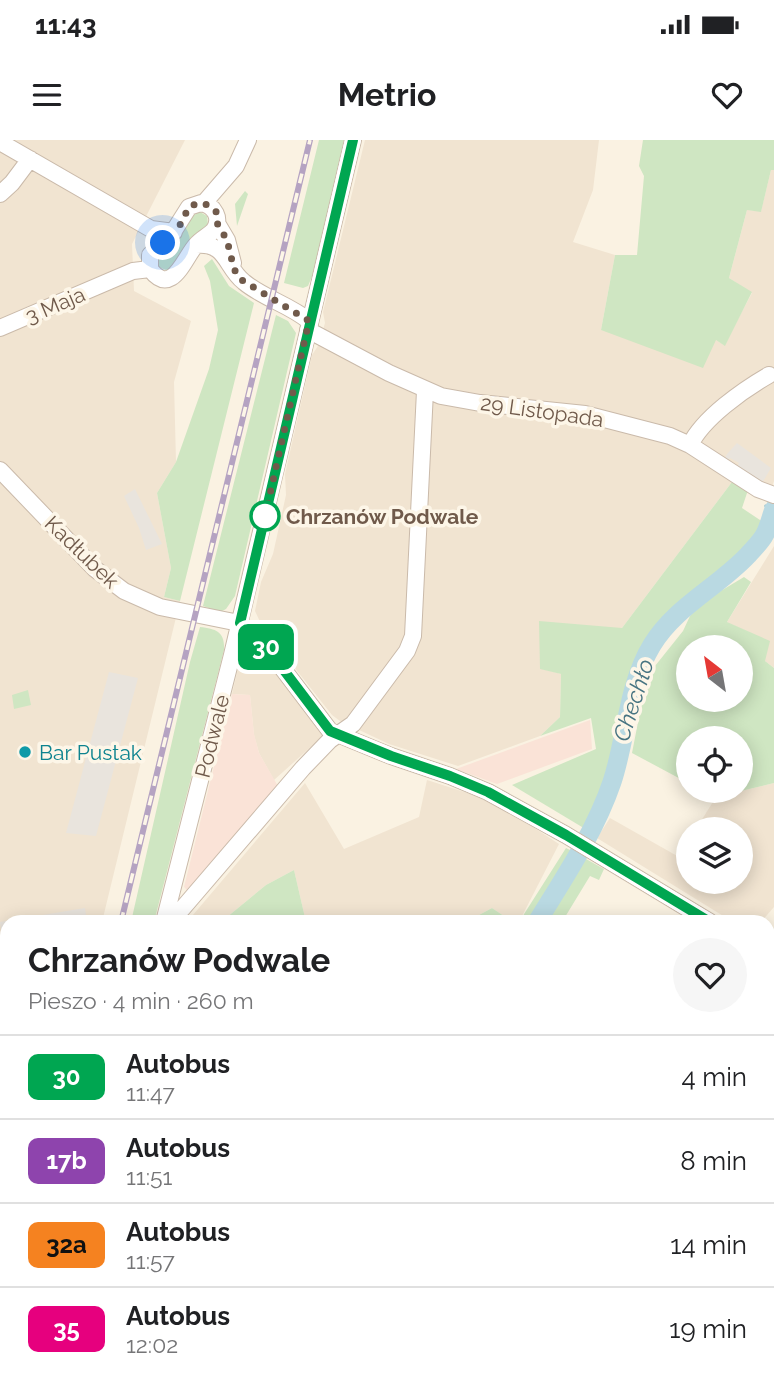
<!DOCTYPE html>
<html lang="pl">
<head>
<meta charset="utf-8">
<style>
  :root { --surface:#fff; --page:#f6f6f6; --text:#202124; --muted:#757577; --line:#e0e0e0 }
  body { margin:0; font-family:Raleway,sans-serif; background:var(--page); color:var(--text); height:100vh; display:flex; flex-direction:column; font-size:26px; white-space:nowrap }
  * { box-sizing:border-box; margin:0 }
  p { font-size:23px; color:var(--muted) }
  .icon { flex:none; width:38px; height:38px; fill:none; stroke:currentColor; stroke-width:2; stroke-linecap:round; stroke-linejoin:round }
  .map { position:relative; flex:1; overflow:hidden }
  .details { position:absolute; left:0px; top:775px; width:775px; height:471px; display:flex; flex-direction:column; background:var(--surface); border-radius:21px 21px 0 0; box-shadow:0 4px 18px #0003 }
  .details>* { flex:none }
  .badge { padding:0 14px; border-radius:10px; font-size:24px; line-height:46px }
  .needle { width:46px; rotate:329deg }
  .tools { position:absolute; left:676px; top:495px; display:grid; gap:14px }
  .tools a { display:grid; place-items:center; width:77px; height:77px; border-radius:50%; background:var(--surface); box-shadow:0 4px 18px #0003; font-size:35px }
  .you { position:absolute; width:35px; height:35px; margin:-18px; border:5px solid #fff; border-radius:50%; background:#1a73e8; box-shadow:0 0 0 10px #1a73e833 }
  .map>.badge { position:absolute; translate:-50% -50%; box-shadow:0 0 0 4px #fff }
  .round { display:grid; place-items:center; flex:none; width:74px; height:74px; border-radius:37px; background:var(--page) }
  .head { display:flex; align-items:center; justify-content:space-between; height:119px; padding:0 28px }
  h1 { font-size:33px; font-weight:700; line-height:52px }
  ul { padding:0; list-style:none }
  li { display:flex; align-items:center; gap:21px; height:84px; padding:0 28px; border-top:2px solid var(--line) }
  li div { flex:1 }
  li b { display:block; font-size:26px }
  li em { font-style:normal }
  li .badge { min-width:77px; font-weight:700; text-align:center }
  .status { display:flex; justify-content:space-between; align-items:center; height:49px; padding:0 35px; background:var(--surface); direction:ltr }
  .status svg { height:19px; fill:currentColor }
  header { display:flex; justify-content:space-between; align-items:center; height:91px; padding:0 28px; background:var(--surface); font-size:32px; font-weight:700 }
  .map>svg:first-child { display:block }
  .residential { fill:#f1e4d1 }
  .commercial { fill:#fae3d7 }
  .industrial { fill:#e9e4dd }
  .education { fill:#efdff6 }
  .green { fill:#cfe6c2; fill-rule:evenodd }
  .lines { fill:none; stroke-linecap:round; stroke-linejoin:round }
  .stream { stroke:#a0c8d3; stroke-width:3.5 }
  .river { stroke:#b9d9e2; stroke-width:19 }
  .minor-casing { stroke:#cabaaa; stroke-width:18 }
  .minor { stroke:#fff; stroke-width:16 }
  .rail-casing { stroke:#b5a3c2; stroke-width:6 }
  .rail { stroke:#fdf6e8; stroke-width:3.5; stroke-dasharray:10; stroke-linecap:butt }
  .line-casing { stroke:#fff; stroke-width:16 }
  .line { stroke:#00a651; stroke-width:10 }
  .walk { stroke:#705a4b; stroke-width:7; stroke-dasharray:0 12.6 }
  .stop-dot { fill:#fff; stroke:#00a651; stroke-width:3.5 }
  .culture-dot { fill:#0f9aa8; stroke:#fdf6e8; stroke-width:2.5 }
  .labels { text-anchor:middle; dominant-baseline:central; stroke-width:7; stroke-linejoin:round; paint-order:stroke }
  .street-label { font-size:21px; fill:#705a4b; stroke:#fdf6e8 }
  .stop-label { font-size:21px; font-weight:bold; fill:#705a4b; stroke:#fdf6e8; text-anchor:start }
  .culture-label { font-size:21px; fill:#0d838f; stroke:#fdf6e8; text-anchor:start }
  .water-label { font-size:23px; font-style:italic; fill:#477482; stroke:#fdf6e8 }
</style>
</head>
<body>
<div class="status"><b>11:43</b><svg viewBox="0 0 49 12"><path d="M0 12V9h3v3zM5 12V6h3v6zM10 12V3h3v9zM15 12V0h3v12zM26 1h20v11H26zM47 4h2v5h-2z"/></svg></div>
<header><svg class="icon" aria-label="menu" viewBox="0 0 24 24"><path d="M4 6h16M4 12h16M4 18h16"/></svg>Metrio<svg class="icon" aria-label="heart" viewBox="0 0 24 24"><path d="M12 20l-8-8c-3-5 5-10 8-4 3-6 11-1 8 4z"/></svg></header>
<div class="map">
<svg width="774" height="1245" viewBox="0 0 774 1245">
  <rect width="100%" height="100%" fill="#faf2e2"/>
  <path class="residential" d="M0,0H185L132,104L134,151L191,181L174,242L176,322L157,353L171,428L164,457L180,461L102,782H7V1157L0,1185Z
    M365,0H599L593,50L573,102L615,115L601,190L716,200L724,205L752,153L729,138L747,70L761,71L771,30H774V341L769,356L735,338L622,488L540,528L561,534L560,577L540,596L458,626L389,604L340,581L332,575L263,488L255,471L261,442L273,414L286,355L285,334L312,215L318,206L325,183L323,172Z
    M774,406V528L765,521L727,482Z
    M249,509L253,510L265,518L323,596L274,640L259,613L254,595L250,555L232,554L240,520Z
    M427,640L483,658L513,674L559,704L519,782H513L492,768L466,782H306L294,730L266,745L221,782H187L305,643L344,709L419,677Z
    M774,643V767L761,782H733L597,698L610,678L679,717L688,704V742H740V690L696,689L716,657Z"/>
  <path class="commercial" d="M232,554L250,555L254,594L259,613L279,648L193,748L187,750L184,747Z
    M590,580L592,609L497,644L456,629Z
    M768,944H774V1002L768,1001Z"/>
  <path class="industrial" d="M737,303L771,328L761,345L737,327L739,323L730,318L727,322H723L727,314Z
    M135,349L162,404L146,410L139,388L124,356Z
    M109,532L138,538L96,696L66,693Z
    M85,768L87,782H7V832L0,782Z"/>
  <path class="education" d="M774,1032V1245H649L647,1239H768V1033Z"/>
  <path class="green" d="M319,0H344L313,134L308,146L303,148L284,143Z
    M643,0H774V30H771L761,72L747,70L729,138L752,152L725,206L716,200L703,228L601,190L615,115H637L644,36L639,26Z
    M245,51L248,54L237,86L235,64Z
    M200,72L207,76L208,85L176,126L168,131L157,126C158,111 185,77 200,72Z
    M212,119L229,146L254,163L180,461L164,457L171,428L157,353L176,322L209,229L218,190L210,141L204,126Z
    M276,175L288,181L296,193L235,456L226,469L220,472L203,466Z
    M735,338L749,347L742,368L763,382C747,435 666,463 640,516C627,543 624,580 617,610C610,638 601,664 587,690L512,645L596,609L591,578L540,596L560,577L561,534L540,529L539,481L622,488Z
    M744,437L751,442L727,482L770,501L765,521L774,528V643L716,657L704,651H740V598H688V643L632,613L647,536L683,491L690,476L704,461ZM688,508H740V560H688Z
    M200,487C217,489 225,492 224,510L154,782H131L190,522Z
    M28,550L31,565L14,569L12,555Z
    M566,708L574,712L532,782H519Z
    M586,719L604,729L599,740L590,736L562,782H545L573,736Z
    M294,730L306,782H221L266,745Z
    M492,768L513,782H466Z
    M774,1034V1135L768,1136V1035Z
    M76,1239H333L327,1245H75Z
    M357,1239H428L429,1245H354Z
    M440,1239H647L649,1245H441Z"/>
  <g class="lines">
    <path class="stream" d="M766,366L773,373"/>
    <path class="river" d="M537,782C564,738 595,692 612,642C627,597 627,546 652,505C675,467 718,447 748,415C754,408 761,402 765,394C769,386 771,377 774,369
      M435,1239L436,1245"/>
    <g class="minor-casing">
      <path id="minor" d="M0,2L151,89L174,92
        M0,54L12,43L30,19
        M201,63C214,65 223,79 213,91C208,96 201,99 196,105C184,118 172,158 150,129V115L170,97L189,67Z
        M204,63L236,26L248,0
        M217,83L227,100L233,123
        M196,105C227,102 225,127 244,142C263,158 290,165 309,181
        M0,188L133,131L150,129
        M308,190L389,233L441,256L480,263L585,274L670,296L690,305L758,349L774,355
        M690,305C703,278 743,250 769,235
        M0,330L95,429L124,451L160,467L239,483L261,500L330,591L391,616L450,636L488,652L566,695L710,782
        M165,778L182,769L303,628L330,600L353,584L407,511L413,496L425,251
        M164,782L232,515L353,0
        M768,829L774,836
        M0,840L7,879
        M0,1142L7,1117
        M0,1213L7,1214
        M601,1239L605,1245
        M47,1245L50,1239"/>
    </g>
    <use href="#minor" class="minor"/>
    <g class="rail-casing">
      <path id="rail" d="M121,782L310,0
        M0,1245L7,1218"/>
    </g>
    <use href="#rail" class="rail"/>
  </g>
  <g class="lines">
    <g class="line-casing">
      <path id="line" d="M353,0L240,483L261,500L330,591L391,616L450,636L488,652L566,695L710,782"/>
    </g>
    <use href="#line" class="line"/>
    <path class="walk" d="M163,103L180,85L189,67L198,63L208,65L216,71L217,83L227,100L234,129L240,139L309,181L265,376"/>
  </g>
  <circle class="stop-dot" cx="265" cy="376" r="14"/>
  <circle class="culture-dot" cx="25" cy="612" r="7"/>
  <g class="labels">
    <g class="street-label">
      <text transform="translate(55 165) rotate(-23)">3 Maja</text>
      <text transform="translate(542 271) rotate(8)">29 Listopada</text>
      <text transform="translate(82 412) rotate(44)">Kadłubek</text>
      <text transform="translate(212 596) rotate(-76)">Podwale</text>
    </g>
    <g class="stop-label">
      <text x="286" y="376">Chrzanów Podwale</text>
    </g>
    <g class="culture-label">
      <text x="39" y="612">Bar Pustak</text>
    </g>
    <g class="water-label">
      <text transform="translate(633 560) rotate(-72)">Chechło</text>
    </g>
  </g>
</svg>
<div class="tools">
<a><svg class="needle" viewBox="-14 -14 28 28"><path d="M0-13l5 13h-10z" fill="#e53935"/><path d="M0 13l5-13h-10z" fill="#757577"/></svg></a>
<a><svg class="icon" aria-label="locate" viewBox="0 0 24 24"><circle cx="12" cy="12" r="6"/><path d="M12 2v4M12 18v4M2 12h4M18 12h4"/></svg></a>
<a><svg class="icon" aria-label="layers" viewBox="0 0 24 24"><path d="M12 4l9 5-9 5-9-5zM3 14l9 5 9-5"/></svg></a>
</div>
<div class="you" style="left:163px;top:103px"></div>
<b class="badge" style="left:266px;top:507px;background:#00a651;color:#fff">30</b>
<section class="details">
<div class="head"><div><h1>Chrzanów Podwale</h1><p>Pieszo · 4 min · 260 m</p></div><a class="round"><svg class="icon" aria-label="heart" viewBox="0 0 24 24"><path d="M12 20l-8-8c-3-5 5-10 8-4 3-6 11-1 8 4z"/></svg></a></div>
<ul>
<li><span class="badge" style="background:#00a651;color:#fff">30</span><div><b>Autobus</b><p>11:47</p></div><em>4 min</em></li>
<li><span class="badge" style="background:#8e44ad;color:#fff">17b</span><div><b>Autobus</b><p>11:51</p></div><em>8 min</em></li>
<li><span class="badge" style="background:#f58220;color:#111">32a</span><div><b>Autobus</b><p>11:57</p></div><em>14 min</em></li>
<li><span class="badge" style="background:#e6007e;color:#fff">35</span><div><b>Autobus</b><p>12:02</p></div><em>19 min</em></li>
</ul>
</section>
</div>
</body>
</html>
